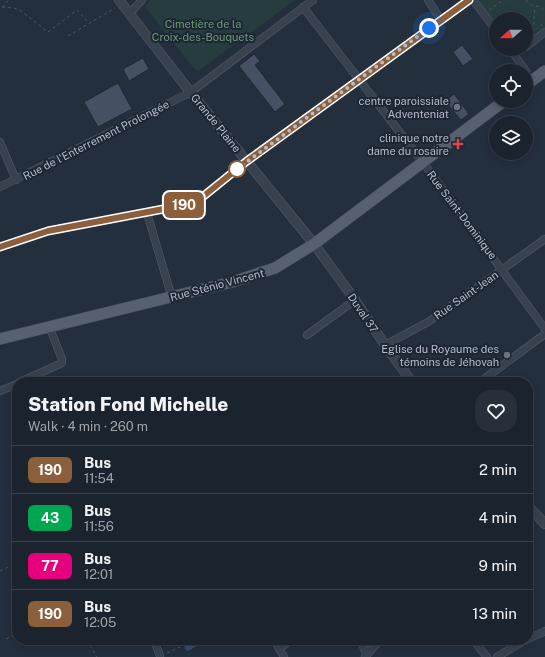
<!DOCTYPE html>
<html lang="en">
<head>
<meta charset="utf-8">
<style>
  :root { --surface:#1b232e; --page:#282f3a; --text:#f1f3f6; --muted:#a0a4aa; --line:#39404a }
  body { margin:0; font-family:"Public Sans",sans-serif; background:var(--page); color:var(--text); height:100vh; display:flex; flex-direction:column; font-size:15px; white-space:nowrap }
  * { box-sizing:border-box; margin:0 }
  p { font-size:13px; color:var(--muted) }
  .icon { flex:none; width:22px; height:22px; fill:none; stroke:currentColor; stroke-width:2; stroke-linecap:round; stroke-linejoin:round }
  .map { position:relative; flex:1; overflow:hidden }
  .side { position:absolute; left:12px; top:377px; width:521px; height:268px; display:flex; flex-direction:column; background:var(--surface); border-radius:16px; box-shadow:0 2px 10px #0003,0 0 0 1px var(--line) }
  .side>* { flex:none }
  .badge { padding:0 8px; border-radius:6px; font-size:14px; line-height:26px }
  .needle { width:26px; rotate:250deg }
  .controls { position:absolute; left:489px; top:12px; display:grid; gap:8px }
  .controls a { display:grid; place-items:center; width:44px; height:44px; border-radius:50%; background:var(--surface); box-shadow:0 2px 10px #0003,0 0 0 1px var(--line); font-size:20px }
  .you { position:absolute; width:20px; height:20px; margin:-10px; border:3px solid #fff; border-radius:50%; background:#1a73e8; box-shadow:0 0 0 6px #1a73e833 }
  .map>.badge { position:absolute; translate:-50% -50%; box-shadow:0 0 0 2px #fff }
  .round { display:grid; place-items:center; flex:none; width:42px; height:42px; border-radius:16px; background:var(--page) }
  .headline { display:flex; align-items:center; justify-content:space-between; height:68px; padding:0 16px }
  h1 { font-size:19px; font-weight:800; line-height:30px }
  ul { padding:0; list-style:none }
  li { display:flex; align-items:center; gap:12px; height:48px; padding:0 16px; border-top:1px solid var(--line) }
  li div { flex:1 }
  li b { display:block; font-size:15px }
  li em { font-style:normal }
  li .badge { min-width:44px; font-weight:700; text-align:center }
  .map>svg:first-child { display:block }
  .green { fill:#263c3f }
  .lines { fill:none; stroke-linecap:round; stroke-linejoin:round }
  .canal { stroke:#394c67; stroke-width:7 }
  .building { fill:#455162; stroke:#1f2835 }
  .minor-casing { stroke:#565f6c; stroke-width:8 }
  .tertiary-casing { stroke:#565f6c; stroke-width:10 }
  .primary-casing { stroke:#414a57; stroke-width:12 }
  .path { stroke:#44595c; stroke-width:1; stroke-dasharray:3 3; stroke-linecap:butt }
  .minor { stroke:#38414e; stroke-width:7 }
  .tertiary { stroke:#38414e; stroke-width:9 }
  .primary { stroke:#56606e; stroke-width:11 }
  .line-casing { stroke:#fff; stroke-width:9 }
  .line { stroke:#8b5e3c; stroke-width:6 }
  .walk { stroke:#b4bcc9; stroke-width:4; stroke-dasharray:0 7.2 }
  .worship-dot { fill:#6b7280; stroke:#1d2633; stroke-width:1.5 }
  .health-dot { fill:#e0444e; stroke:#1d2633; stroke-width:1.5 }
  .stop-dot { fill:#fff; stroke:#8b5e3c; stroke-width:2 }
  .labels { text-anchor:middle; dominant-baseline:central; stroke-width:4; stroke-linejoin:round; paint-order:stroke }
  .park-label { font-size:11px; fill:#6b9a76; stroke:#1d2633 }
  .poi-label { font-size:11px; fill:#b4bcc9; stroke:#1d2633; text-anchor:end }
  .street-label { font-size:11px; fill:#b4bcc9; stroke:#1d2633 }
</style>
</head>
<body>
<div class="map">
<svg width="545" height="657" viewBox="0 0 545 657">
  <rect width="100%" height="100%" fill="#242f3e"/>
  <path class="green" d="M151,0H295L198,71L192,66L145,7Z
    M482,0H545V29L526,44V19H496V27L478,2Z"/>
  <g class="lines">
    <path class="canal" d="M188,647L200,640"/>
  </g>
  <path class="building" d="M462,45L473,59L463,66L453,52Z
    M254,54L260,61L255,65L285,104L275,112L239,66Z
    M143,58L149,69L129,81L123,69Z
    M118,83L132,109L98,127L84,102Z
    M454,94L469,114L461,120L445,101Z"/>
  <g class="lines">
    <g class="minor-casing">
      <path id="minor" d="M428,0L441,20
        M473,0L496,30
        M303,7L422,161L545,329
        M130,13L142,0
        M526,47L545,32
        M510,49L526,71
        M0,142L16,180
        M0,187L191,92L313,0
        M147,213L172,298
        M0,247L48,231L195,203L247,161L469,0
        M307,335L355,300
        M385,345L428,322L545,239
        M20,382L62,363V359L49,326
        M480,382L545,334
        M0,391L17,384
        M528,639L545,631
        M154,640L160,656
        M274,640L284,657
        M360,640L367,655
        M473,640L487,657
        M279,649L291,640
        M365,657L380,640
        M497,657L525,640"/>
    </g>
    <g class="tertiary-casing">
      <path id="tertiary" d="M119,0L184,84L314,244L355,300L385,345L412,382
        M528,506L545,524"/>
    </g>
    <g class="primary-casing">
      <path id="primary" d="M526,85L545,71
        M0,339L232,282L275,268L314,244L504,101"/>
    </g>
    <path class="path" d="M526,0C530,5 534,7 540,6L545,12
      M2,7L14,8L21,11L48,32L77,10L89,23
      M2,7L9,0
      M489,10L503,0
      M533,31L535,7
      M68,36L115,8
      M526,37L545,22
      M0,571L17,563
      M6,639L17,634
      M87,640L97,657
      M167,653L196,640"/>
    <use href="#minor" class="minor"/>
    <use href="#tertiary" class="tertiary"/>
    <use href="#primary" class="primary"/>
  </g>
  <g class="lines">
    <g class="line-casing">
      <path id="line" d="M0,247L48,231L195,203L247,161L469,0"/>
    </g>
    <use href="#line" class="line"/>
    <path class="walk" d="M237,169L429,28"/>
  </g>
  <g class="worship-dot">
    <circle cx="457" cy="107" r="4"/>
    <circle cx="507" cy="355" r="4"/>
  </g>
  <path class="health-dot" d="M456 138h4v4h4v4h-4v4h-4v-4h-4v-4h4z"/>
  <circle class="stop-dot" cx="237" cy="169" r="8"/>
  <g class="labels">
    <g class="park-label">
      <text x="203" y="24">Cimetière de la<tspan x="203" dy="13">Croix-des-Bouquets</tspan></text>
    </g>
    <g class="poi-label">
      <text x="449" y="101">centre paroissiale<tspan x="449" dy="13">Adventeniat</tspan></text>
      <text x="449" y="138">clinique notre<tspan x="449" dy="13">dame du rosaire</tspan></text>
      <text x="499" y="349">Eglise du Royaume des<tspan x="499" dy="13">témoins de Jéhovah</tspan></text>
    </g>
    <g class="street-label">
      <text transform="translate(216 123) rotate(51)">Grande Plaine</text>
      <text transform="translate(96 140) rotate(-27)">Rue de l'Enterrement Prolongée</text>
      <text transform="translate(462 215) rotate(53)">Rue Saint-Dominique</text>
      <text transform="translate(217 285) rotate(-15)">Rue Sténio Vincent</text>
      <text transform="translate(466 295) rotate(-35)">Rue Saint-Jean</text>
      <text transform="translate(363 313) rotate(56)">Duval 37</text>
    </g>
  </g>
</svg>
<div class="controls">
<a><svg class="needle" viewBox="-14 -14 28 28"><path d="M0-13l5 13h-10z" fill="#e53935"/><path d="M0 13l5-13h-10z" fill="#a0a4aa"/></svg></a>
<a><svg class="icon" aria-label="locate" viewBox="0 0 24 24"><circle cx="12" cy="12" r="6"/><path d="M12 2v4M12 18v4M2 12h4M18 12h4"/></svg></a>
<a><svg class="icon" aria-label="layers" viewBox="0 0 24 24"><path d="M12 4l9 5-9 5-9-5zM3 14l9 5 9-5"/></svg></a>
</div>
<div class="you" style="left:429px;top:28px"></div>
<b class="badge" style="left:184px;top:205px;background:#8b5e3c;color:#fff">190</b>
<section class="side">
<div class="headline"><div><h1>Station Fond Michelle</h1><p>Walk · 4 min · 260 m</p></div><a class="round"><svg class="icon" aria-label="heart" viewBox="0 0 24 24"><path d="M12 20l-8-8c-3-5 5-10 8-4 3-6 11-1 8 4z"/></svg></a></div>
<ul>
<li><span class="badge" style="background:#8b5e3c;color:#fff">190</span><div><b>Bus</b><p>11:54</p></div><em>2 min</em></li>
<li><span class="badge" style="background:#00a651;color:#fff">43</span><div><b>Bus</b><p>11:56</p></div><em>4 min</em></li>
<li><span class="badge" style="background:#e6007e;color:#fff">77</span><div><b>Bus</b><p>12:01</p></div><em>9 min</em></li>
<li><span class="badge" style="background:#8b5e3c;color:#fff">190</span><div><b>Bus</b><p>12:05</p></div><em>13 min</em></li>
</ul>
</section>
</div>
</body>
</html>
